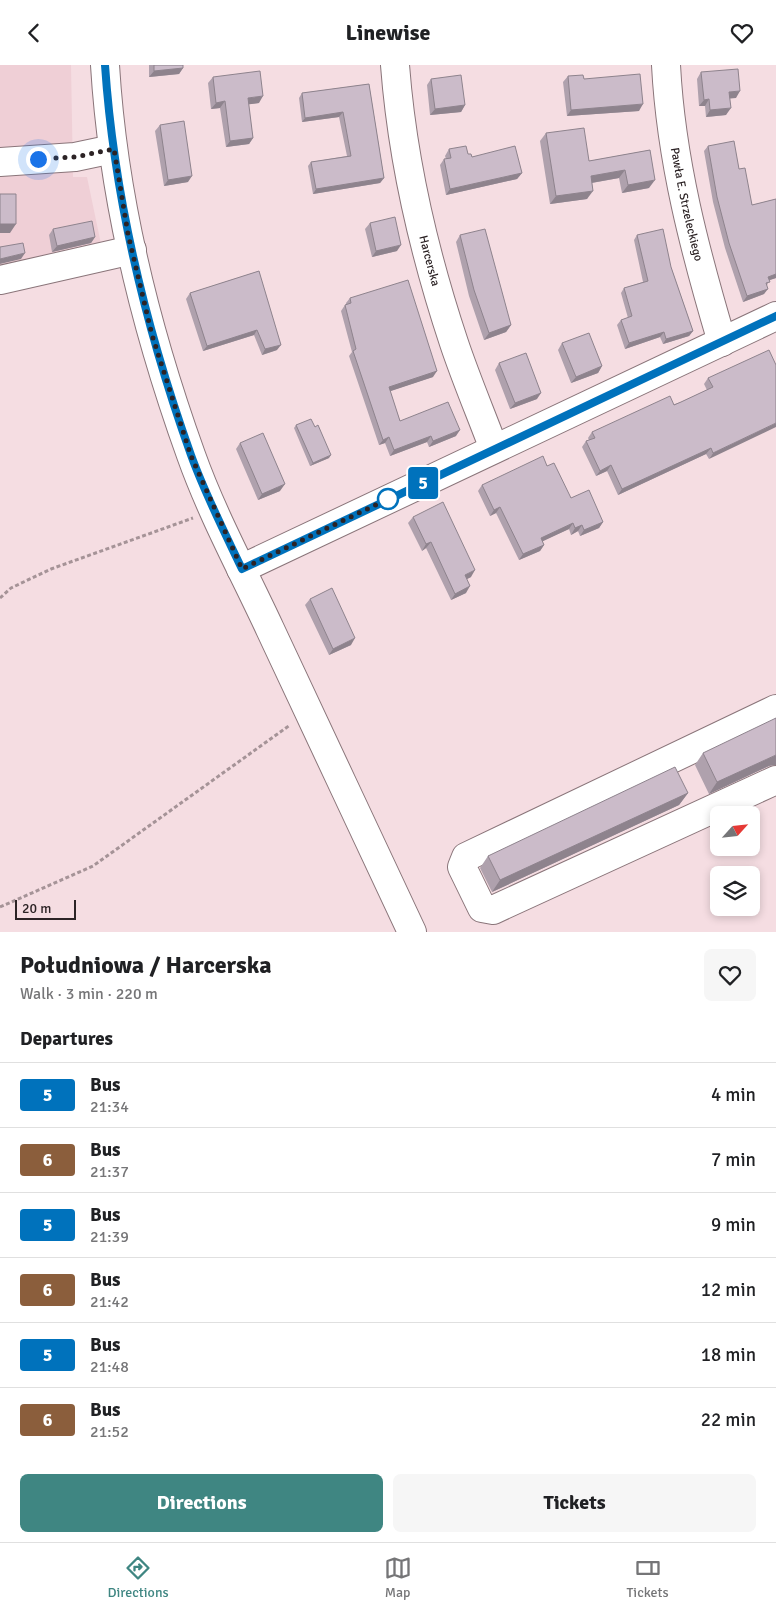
<!DOCTYPE html>
<html lang="en">
<head>
<meta charset="utf-8">
<style>
  :root { --surface:#fff; --page:#f6f6f6; --text:#202124; --muted:#757577; --line:#e0e0e0; --accent:#3f8682 }
  body { margin:0; font-family:Signika,sans-serif; background:var(--page); color:var(--text); height:100vh; display:flex; flex-direction:column; font-size:19px; white-space:nowrap }
  * { box-sizing:border-box; margin:0 }
  p { font-size:16px; color:var(--muted) }
  .icon { flex:none; width:28px; height:28px; fill:none; stroke:currentColor; stroke-width:2; stroke-linecap:round; stroke-linejoin:round }
  .map { position:relative; height:867px; overflow:hidden }
  .drawer { display:flex; flex-direction:column; background:var(--surface); flex:1 }
  .drawer>* { flex:none }
  .badge { padding:0 10px; border-radius:4px; font-size:18px; line-height:32px }
  .needle { width:32px; rotate:63deg }
  .fabs { position:absolute; left:710px; top:741px; display:grid; gap:10px }
  .fabs a { display:grid; place-items:center; width:50px; height:50px; border-radius:8px; background:var(--surface); box-shadow:0 2px 8px #0003; font-size:25px }
  .scale { position:absolute; left:15px; bottom:12px; width:61px; box-sizing:border-box; padding-left:5px; border:2px solid #2c2325; border-top:0; font-size:14px; line-height:18px; white-space:nowrap; color:#2c2325; -webkit-text-stroke:4px #f5dde2; paint-order:stroke }
  .you { position:absolute; width:25px; height:25px; margin:-12px; border:4px solid #fff; border-radius:50%; background:#1a73e8; box-shadow:0 0 0 8px #1a73e833 }
  .map>.badge { position:absolute; translate:-50% -50%; box-shadow:0 0 0 2px #fff }
  h2 { padding:0 20px; font-size:19px; line-height:45px }
  .round { display:grid; place-items:center; flex:none; width:52px; height:52px; border-radius:8px; background:var(--page) }
  .overview { display:flex; align-items:center; justify-content:space-between; height:85px; padding:0 20px }
  h1 { font-size:24px; font-weight:700; line-height:38px }
  .button { display:flex; gap:10px; margin-top:auto; padding:10px 20px }
  .button a { flex:1; height:58px; border-radius:8px; background:var(--accent); color:#fff; font-size:20px; font-weight:700; line-height:58px; text-align:center }
  .button a+a { background:var(--page); color:var(--text) }
  ul { padding:0; list-style:none }
  li { display:flex; align-items:center; gap:15px; height:65px; padding:0 20px; border-top:1px solid var(--line) }
  li div { flex:1 }
  li b { display:block; font-size:19px }
  li em { font-style:normal }
  li .badge { min-width:55px; font-weight:700; text-align:center }
  header { display:flex; justify-content:space-between; align-items:center; height:65px; padding:0 20px; background:var(--surface); font-size:22px; font-weight:700 }
  .tabs { display:flex; justify-content:space-around; align-items:center; height:70px; border-top:1px solid var(--line); background:var(--surface); font-size:14px; color:var(--muted) }
  .tabs a { display:grid; justify-items:center; gap:2px }
  .tabs .active { color:var(--accent) }
  .map>svg:first-child { display:block }
  .built { fill:#efcfd6 }
  .lines { fill:none; stroke-linecap:round; stroke-linejoin:round }
  .minor-casing { stroke:#8a757a; stroke-width:30 }
  .path { stroke:#a59397; stroke-width:3; stroke-dasharray:4 2.5; stroke-linecap:butt }
  .minor { stroke:#fff; stroke-width:28 }
  .wall { fill:#afa1ad }
  .shaded-wall { fill:#8e838d }
  .building { fill:#cbbbc9; stroke:#8e838d }
  .line-casing { stroke:#fff; stroke-width:11 }
  .line { stroke:#0072bc; stroke-width:8 }
  .walk { stroke:#2c2325; stroke-width:5; stroke-dasharray:0 9 }
  .stop-dot { fill:#fff; stroke:#0072bc; stroke-width:2.5 }
  .labels { text-anchor:middle; dominant-baseline:central; stroke-width:5; stroke-linejoin:round; paint-order:stroke }
  .street-label { font-size:12px; fill:#2c2325; stroke:#f5dde2 }
</style>
</head>
<body>
<header><svg class="icon" aria-label="back" viewBox="0 0 24 24"><path d="M15 5l-7 7 7 7"/></svg>Linewise<svg class="icon" aria-label="heart" viewBox="0 0 24 24"><path d="M12 20l-8-8c-3-5 5-10 8-4 3-6 11-1 8 4z"/></svg></header>
<div class="map">
<svg width="776" height="867" viewBox="0 0 776 867">
  <rect width="100%" height="100%" fill="#f5dde2"/>
  <path class="built" d="M0,0H71L73,112H87L101,179L0,208Z"/>
  <g class="lines">
    <g class="minor-casing">
      <g id="minor">
        <path d="M105,0C113,133 146,265 191,390C212,449 243,506 270,564C317,665 365,766 412,867"/>
        <path id="s1" d="M395,0C402,92 425,191 454,278C466,314 481,349 494,384"/>
        <path id="s2" d="M666,0C671,96 695,186 722,277"/>
        <path d="M0,97L75,92L113,84"/>
        <path d="M0,215L132,185"/>
        <path d="M241,504L776,251"/>
        <path d="M776,644L466,792L462,802L482,843L493,845L776,715"/>
      </g>
    </g>
    <path class="path" d="M0,533L11,523L51,504L193,453
      M0,842L93,801L290,660"/>
    <use href="#minor" class="minor"/>
  </g>
  <path class="wall" d="M149,0H183V3L179,9L149,12Z
    M701,7L736,33H730L726,50L706,52L705,41H699L697,14Z
    M568,11L584,14L639,46L567,51L563,17Z
    M213,12L259,38L248,39L253,73L249,79L226,82L220,43L211,44L208,18Z
    M431,14L465,40L461,47L430,50L427,20Z
    M369,19L384,113L380,118L313,129L308,101L311,97L347,91L339,52L302,57L299,33L302,28Z
    M160,60L188,117L164,121L155,66Z
    M546,68L589,96L650,85L649,123L622,128L619,113L592,118L587,134L550,139L540,76Z
    M708,81L739,104L752,140L776,134V213L769,215L764,229L743,237L725,183L713,137L704,86Z
    M449,84L468,89L472,92L522,108L517,114L446,130L440,100L444,94H446L445,91Z
    M370,158L397,186L372,192L365,164Z
    M53,164L95,172L91,178L52,187L49,170Z
    M460,170L511,260L506,267L484,275L469,231L456,177Z
    M637,170L671,202L693,266L689,271L663,279L660,272L625,284L617,260L621,255L628,253L621,228L624,223L643,217L634,175Z
    M259,206L277,285L262,290L254,270L203,286L186,234L190,228Z
    M350,233L433,312L390,326L400,356L456,371L429,382L427,377L390,391L385,378L379,380L349,291L352,287L341,246L345,240H346V238Z
    M562,278L602,301L598,308L571,318L558,285Z
    M499,298L537,334L510,344L495,305Z
    M776,300L709,394L706,389L618,430L607,406L596,411L582,382L586,376L589,375L588,373L592,367L681,337L707,325L704,319L708,313Z
    M296,360L329,393L310,401L294,363Z
    M240,378L280,426L258,435L236,384Z
    M547,401L571,433L603,457L599,463L580,471L578,466L571,470L569,464L542,476L544,480L540,486L519,495L496,448L490,451L478,426L482,420Z
    M413,452L471,512L467,514L466,528L451,535L426,483L422,486L408,458Z
    M310,534L351,580L329,590L305,540Z
    M703,688L769,701L709,729L695,700Z
    M688,728L679,740L492,827L480,803L488,791Z"/>
  <path class="shaded-wall" d="M183,3L179,9L149,12L154,6Z
    M740,26L736,33L725,34L729,27Z
    M263,31L259,38L243,40L248,33Z
    M709,34L705,41H699L704,35Z
    M225,36L220,43L211,44L216,38Z
    M643,39L639,46L567,51L571,45Z
    M465,40L461,47L430,50L435,44Z
    M731,43L726,50L706,52L710,45Z
    M343,47L339,52L302,57L305,53Z
    M253,73L249,79L226,82L230,76Z
    M625,105L619,113L585,119L591,111Z
    M522,108L517,114L446,130L450,124Z
    M192,111L188,117L164,121L168,115Z
    M384,113L380,118L313,129L316,124Z
    M655,115L649,123L622,128L628,120Z
    M593,126L587,134L550,139L556,131Z
    M0,159H16L10,168H0Z
    M95,172L91,178L52,187L57,181Z
    M401,180L397,186L372,192L376,186Z
    M25,188L21,194L0,199V194Z
    M776,209V213L764,217L768,212Z
    M768,224L764,229L743,237L747,231Z
    M511,260L506,267L484,275L489,268Z
    M257,265L254,270L203,286L207,281Z
    M693,266L689,271L663,279L666,274Z
    M664,267L660,272L625,284L629,278Z
    M281,280L277,285L262,290L265,284Z
    M602,301L598,308L571,318L576,312Z
    M437,306L433,312L385,328L389,322Z
    M541,328L537,334L510,344L515,338Z
    M776,358V362L709,394L713,388Z
    M460,365L456,371L429,382L433,376Z
    M431,371L427,377L390,391L394,385Z
    M389,372L385,378L379,380L383,375Z
    M711,383L706,389L618,430L622,424Z
    M331,390L329,393L310,401L313,398Z
    M611,400L607,406L596,411L600,406Z
    M285,419L280,426L258,435L262,429Z
    M500,442L496,448L490,451L494,445Z
    M603,457L599,463L580,471L584,465Z
    M573,458L569,464L537,479L541,473Z
    M582,460L578,466L571,470L575,463Z
    M431,477L426,483L422,486L426,479Z
    M544,480L540,486L519,495L523,489Z
    M475,505L471,512L461,517L465,510Z
    M470,521L466,528L451,535L455,529Z
    M355,573L351,580L329,590L333,584Z
    M776,690V700L769,701L709,729L717,717Z
    M688,728L679,740L492,827L500,815Z"/>
  <path class="building" d="M154,0H183V3L154,6Z
    M738,4L740,26L729,27L731,43L710,45L709,34L704,35L701,7Z
    M260,6L263,31L248,33L253,73L230,76L225,36L216,38L213,12Z
    M640,9L643,39L571,45L568,11L583,10L584,14Z
    M461,10L465,40L435,44L431,14Z
    M369,19L384,113L316,124L311,97L351,91L343,47L305,53L302,28Z
    M184,56L192,111L168,115L160,60Z
    M584,63L589,96L650,85L655,115L628,120L625,105L591,111L593,126L556,131L546,68Z
    M734,76L739,104L745,103L752,140L776,134V209L768,212L770,217L766,218L768,224L747,231L729,178L717,132L708,81Z
    M466,81L468,89H471L472,92L515,81L522,108L450,124L444,94L451,93L449,84Z
    M0,129H16V159H0Z
    M395,152L401,180L376,186L370,158Z
    M92,156L95,172L57,181L53,164Z
    M485,164L511,260L489,268L474,225L460,170Z
    M663,164L671,202L693,266L666,274L664,267L629,278L621,255L632,251L624,223L648,216L637,170Z
    M23,178L25,188L0,194V182Z
    M259,206L281,280L265,284L257,265L207,281L190,228Z
    M408,215L437,306L389,322L400,356L448,337L460,365L433,376L431,371L394,385L389,372L383,375L353,286L356,284L345,240L351,238L350,233Z
    M589,268L602,301L576,312L562,278Z
    M769,285L776,300V358L713,388L711,383L622,424L611,400L600,406L586,376L595,373L592,367L670,331L674,340L681,337L713,322L708,313Z
    M526,288L541,328L515,338L499,298Z
    M311,354L315,362L318,360L331,390L313,398L296,360Z
    M263,368L285,419L262,429L240,378Z
    M543,391L547,401L554,398L571,433L589,425L603,457L584,465L582,460L575,463L573,458L541,473L544,480L523,489L500,442L494,445L482,420Z
    M443,437L475,505L465,510L470,521L455,529L431,477L426,479L413,452Z
    M332,523L355,573L333,584L310,534Z
    M776,653V690L717,717L703,688Z
    M675,702L688,728L500,815L488,791Z"/>
  <g class="lines">
    <g class="line-casing">
      <path id="line" d="M105,0C114,133 146,264 191,390C205,429 224,466 242,504L776,251"/>
    </g>
    <use href="#line" class="line"/>
    <path class="walk" d="M38,94L75,92L114,84L128,169L152,270L191,391L242,504L388,434"/>
  </g>
  <circle class="stop-dot" cx="388" cy="434" r="10"/>
  <g class="labels">
    <g class="street-label">
      <text stroke="none"><textPath href="#s2" startOffset="141">Pawła E. Strzeleckiego</textPath></text>
      <text stroke="none"><textPath href="#s1" startOffset="199">Harcerska</textPath></text>
    </g>
  </g>
</svg>
<div class="fabs">
<a><svg class="needle" viewBox="-14 -14 28 28"><path d="M0-13l5 13h-10z" fill="#e53935"/><path d="M0 13l5-13h-10z" fill="#757577"/></svg></a>
<a><svg class="icon" aria-label="layers" viewBox="0 0 24 24"><path d="M12 4l9 5-9 5-9-5zM3 14l9 5 9-5"/></svg></a>
</div>
<div class="scale">20 m</div>
<div class="you" style="left:38px;top:94px"></div>
<b class="badge" style="left:423px;top:418px;background:#0072bc;color:#fff">5</b>
</div>
<section class="drawer">
<div class="overview"><div><h1>Południowa / Harcerska</h1><p>Walk · 3 min · 220 m</p></div><a class="round"><svg class="icon" aria-label="heart" viewBox="0 0 24 24"><path d="M12 20l-8-8c-3-5 5-10 8-4 3-6 11-1 8 4z"/></svg></a></div>
<h2>Departures</h2>
<ul>
<li><span class="badge" style="background:#0072bc;color:#fff">5</span><div><b>Bus</b><p>21:34</p></div><em>4 min</em></li>
<li><span class="badge" style="background:#8b5e3c;color:#fff">6</span><div><b>Bus</b><p>21:37</p></div><em>7 min</em></li>
<li><span class="badge" style="background:#0072bc;color:#fff">5</span><div><b>Bus</b><p>21:39</p></div><em>9 min</em></li>
<li><span class="badge" style="background:#8b5e3c;color:#fff">6</span><div><b>Bus</b><p>21:42</p></div><em>12 min</em></li>
<li><span class="badge" style="background:#0072bc;color:#fff">5</span><div><b>Bus</b><p>21:48</p></div><em>18 min</em></li>
<li><span class="badge" style="background:#8b5e3c;color:#fff">6</span><div><b>Bus</b><p>21:52</p></div><em>22 min</em></li>
</ul>
<div class="button"><a>Directions</a><a>Tickets</a></div>
</section>
<nav class="tabs">
<a class="active"><svg class="icon" aria-label="directions" viewBox="0 0 24 24"><path d="M12 3l9 9-9 9-9-9zM9 14v-3h6M13 9l2 2-2 2"/></svg>Directions</a>
<a><svg class="icon" aria-label="map" viewBox="0 0 24 24"><path d="M3 6l6-2 6 2 6-2v14l-6 2-6-2-6 2zM9 4v14M15 6v14"/></svg>Map</a>
<a><svg class="icon" aria-label="tickets" viewBox="0 0 24 24"><path d="M3 7h18v10H3zM15 7v10"/></svg>Tickets</a>
</nav>
</body>
</html>
